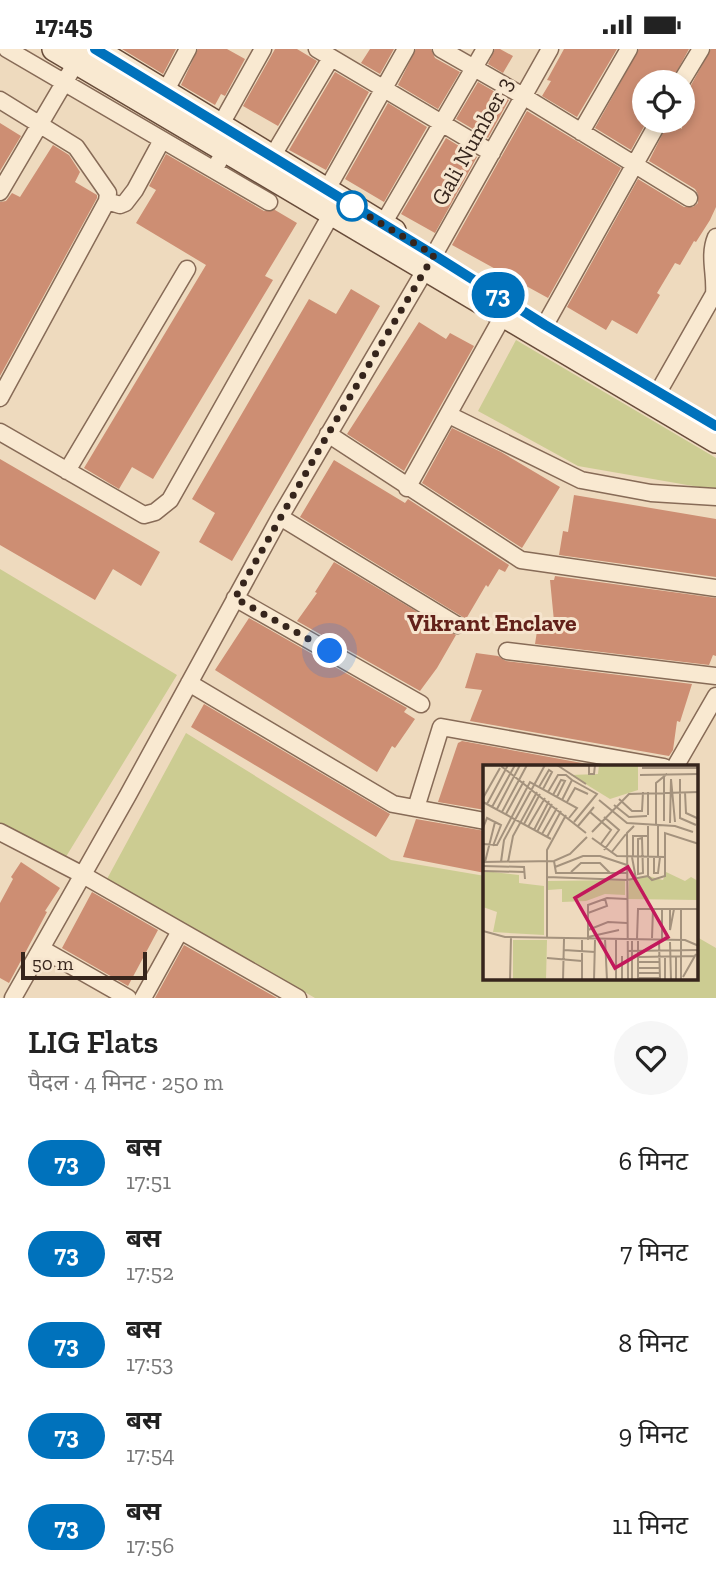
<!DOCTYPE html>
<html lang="hi">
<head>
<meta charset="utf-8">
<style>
  :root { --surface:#fff; --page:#f6f6f6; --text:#222; --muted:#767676 }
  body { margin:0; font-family:"Zilla Slab","Noto Sans Devanagari",serif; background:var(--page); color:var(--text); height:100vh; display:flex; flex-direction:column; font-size:26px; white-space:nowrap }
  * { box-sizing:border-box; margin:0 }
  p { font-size:23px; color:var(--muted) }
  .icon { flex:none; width:38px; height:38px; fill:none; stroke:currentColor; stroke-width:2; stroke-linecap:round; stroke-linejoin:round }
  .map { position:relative; height:949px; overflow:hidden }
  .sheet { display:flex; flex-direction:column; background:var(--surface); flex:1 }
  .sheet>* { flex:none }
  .badge { padding:0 14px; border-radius:23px; font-size:24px; line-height:46px }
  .buttons { position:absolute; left:632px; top:21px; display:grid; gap:14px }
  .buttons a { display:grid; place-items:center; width:63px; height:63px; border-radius:50%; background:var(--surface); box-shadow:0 4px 10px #0003; font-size:35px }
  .scale { position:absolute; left:21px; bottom:18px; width:126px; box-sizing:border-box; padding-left:7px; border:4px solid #36251c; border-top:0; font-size:19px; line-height:24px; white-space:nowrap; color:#36251c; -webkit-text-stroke:5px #f6e5ce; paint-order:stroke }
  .you { position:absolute; width:35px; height:35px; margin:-18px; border:5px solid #fff; border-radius:50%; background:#1a73e8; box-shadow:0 0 0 10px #1a73e833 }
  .map>.badge { position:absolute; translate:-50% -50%; box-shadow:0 0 0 4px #fff }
  .round { display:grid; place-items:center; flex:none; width:74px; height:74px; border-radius:37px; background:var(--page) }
  .overview { display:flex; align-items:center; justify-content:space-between; height:119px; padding:0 28px }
  h1 { font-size:33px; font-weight:600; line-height:52px }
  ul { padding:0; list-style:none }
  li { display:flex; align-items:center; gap:21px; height:91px; padding:0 28px }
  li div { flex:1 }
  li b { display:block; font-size:26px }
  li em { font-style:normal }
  li .badge { min-width:77px; font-weight:700; text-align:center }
  .status { display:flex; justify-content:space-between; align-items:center; height:49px; padding:0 35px; background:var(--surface); direction:ltr }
  .status svg { height:19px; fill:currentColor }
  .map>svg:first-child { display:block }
  .green { fill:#cccc92 }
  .building { fill:#cd8e73 }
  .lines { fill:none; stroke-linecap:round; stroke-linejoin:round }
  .street-casing { stroke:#876b57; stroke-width:19 }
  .secondary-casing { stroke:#684c3a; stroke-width:26 }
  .street { stroke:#f9e9d1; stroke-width:16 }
  .secondary { stroke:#f9e9d1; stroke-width:23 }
  .line-casing { stroke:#fff; stroke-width:16 }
  .line { stroke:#0072bc; stroke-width:10 }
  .walk { stroke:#36251c; stroke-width:7; stroke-dasharray:0 12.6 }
  .stop-dot { fill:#fff; stroke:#0072bc; stroke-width:3.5 }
  .labels { text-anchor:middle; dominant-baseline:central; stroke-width:6; stroke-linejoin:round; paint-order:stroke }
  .street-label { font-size:23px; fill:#36251c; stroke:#f6e5ce }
  .neighbourhood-label { font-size:24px; font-weight:bold; fill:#63211a; stroke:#f6e5ce }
  .inset-road { fill:none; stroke:#a4927d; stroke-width:2 }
  .view { fill:#c2185b; fill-opacity:0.15; stroke:#c2185b; stroke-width:3.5 }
  .inset-edge { fill:none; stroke:#36251c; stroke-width:3.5 }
</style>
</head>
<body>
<div class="status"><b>17:45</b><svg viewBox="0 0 49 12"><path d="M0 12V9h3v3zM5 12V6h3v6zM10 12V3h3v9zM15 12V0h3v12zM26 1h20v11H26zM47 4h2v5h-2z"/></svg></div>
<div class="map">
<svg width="716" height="949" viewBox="0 0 716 949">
  <rect width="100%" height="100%" fill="#eedabe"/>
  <path class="green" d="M516,291L716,409V441L578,417L478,362Z
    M0,520L177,626L64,811L0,774Z
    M186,684L391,811L485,827V930H697V888L716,899V949H315L107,830Z"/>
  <path class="building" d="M122,0H176L163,25Z
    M198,0H227L245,10L225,47L221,45L215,56L181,36Z
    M275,0H297L317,12L278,77L243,57Z
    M370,0H394L380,25L361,14Z
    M416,0H431L435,9L460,23L438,60L398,36Z
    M495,0H500L513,7L503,24L488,15Z
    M564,0H617L577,68L542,47L551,32L547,31Z
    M639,0H689L671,33H644V72H647L631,101L595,79Z
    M711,0H716V158L710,171L696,193L694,192L680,216L675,214L657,244L660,246L637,285L612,271L606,281L567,258L638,130L684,158H693L698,154V145L695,140L649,112L669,72L682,80V43L690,38Z
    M335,23L369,43L326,121L289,101Z
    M478,33L509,51L488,89L456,70Z
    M388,54L427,78L384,153L345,130Z
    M527,62L621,119L548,249L452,196Z
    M0,74L21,87L0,122Z
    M446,89L477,108L435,184L401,165Z
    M53,96L69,106L80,123L75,133L97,146V149L0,327V153L6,152L12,144L20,148Z
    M166,105L264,162L275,161L297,174L265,227L273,231L153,430L132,418L119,440L84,419L206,216L136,174L156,141L149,137Z
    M351,240L380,257L232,512L199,493L215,464L192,450L309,250L336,265Z
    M419,273L446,290L450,284L474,297L404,422L347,385Z
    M452,379L501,403L560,438L522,499L422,434Z
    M0,410L160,503L141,537L113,520L95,551L0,496Z
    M334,411L405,454L408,450L509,516L505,523L499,520L488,538L486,536L466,570L300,468Z
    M574,446L716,470V528L559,506L563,482L568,483Z
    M334,513L456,586L437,619L420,642L297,572L317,544L315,543Z
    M555,527L716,549V607L713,606L709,616L535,595L539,569L554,572L550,531H554Z
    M249,569L407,659L404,663L415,670L395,699L392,697L377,723L215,621Z
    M476,604L498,607L506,612L692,635L680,673L677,672L673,701L669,707L470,672L482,641L465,639Z
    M204,655L390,765L376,788L191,678Z
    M462,692L593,716V718H485V761L438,753L458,694Z
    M416,770L485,782V824L403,808Z
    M21,813L60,839L45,862L47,863L9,934L0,929V854L13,830L11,828Z
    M92,843L158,881L128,937L62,899Z
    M184,896L277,949H155Z"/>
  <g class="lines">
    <g class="street-casing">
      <path id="street" d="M7,0L214,121
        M317,0L492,104
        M441,0L523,47L689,149
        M681,33L701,0
        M165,43L188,0
        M0,51L76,98L108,144L107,152L0,349
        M220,77L263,0
        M581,83L629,0
        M272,108L331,9
        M219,112L214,121L269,153
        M326,142L406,0
        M0,143L84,0
        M107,152L120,156L125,154L135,141L162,91
        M383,175L485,0
        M545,276L659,72
        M652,354L714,245C716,226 708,207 716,188
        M449,366L581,431L651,444L716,448
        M0,383L144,466L155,463L170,451L332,164
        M328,385L521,511L716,539
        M67,422L187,220
        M407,439L504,265
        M280,468L457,576
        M235,549L421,655
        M507,602L716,627
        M189,634L393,755L485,772
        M675,718L716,647
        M416,759L441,678L664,718
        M0,783L83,826L298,949
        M42,900L128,949
        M13,949L128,746L280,468L434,206L550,0
        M143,949L180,882"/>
    </g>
    <g class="secondary-casing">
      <path id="secondary" d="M54,0L716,392
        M95,0L394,182"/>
    </g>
    <use href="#street" class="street"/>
    <use href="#secondary" class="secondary"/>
  </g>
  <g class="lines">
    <g class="line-casing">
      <path id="line" d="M95,0L434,206L545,276L716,377"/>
    </g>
    <use href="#line" class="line"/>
    <path class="walk" d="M330,602L235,549L328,385L434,206L345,153L352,157"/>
  </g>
  <circle class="stop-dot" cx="352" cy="157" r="14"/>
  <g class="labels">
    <g class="street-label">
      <text transform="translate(472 92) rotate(-61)">Gali Number 3</text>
    </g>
    <g class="neighbourhood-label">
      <text x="492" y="573">Vikrant Enclave</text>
    </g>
  </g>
  <g transform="translate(483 716)">
    <rect width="215" height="215" fill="#eedabe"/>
    <path d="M116,0H155V25L127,34L88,10L115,9ZM2,106L36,110V118L61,121V170L10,167L14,147L0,142ZM183,107L202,116L208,112L215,116V135L145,134L146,115L165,111L180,115ZM142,115V130L122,129L103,136L79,137V124L65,125V116ZM30,175H64L63,215H30Z" fill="#cccc92"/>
    <path class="inset-road" d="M74,0L103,19M106,0V9H111L112,0M18,1L103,68M159,3H216M157,10L216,9M181,12V56M188,14L192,57M197,14V53L213,60M89,15L114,29L91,57M56,22L66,5L69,7L60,24M65,27L75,10H83L89,15L79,35M165,27V50M202,27L203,48L216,54M70,30L78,15L82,16L74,32M0,33L17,3M136,34L149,46H159L160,27M116,35L144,58L192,61L210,67M0,37L68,74M84,37L92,23L105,29M4,39L25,0M131,40L146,52L164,51M9,42L32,0M14,44L37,0M19,47L44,0M107,47L128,65L117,80M23,49L41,16M187,58L188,14M41,59L57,29M173,59V18L184,9M95,61L111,42M165,61V111L169,115L182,111V68L216,79M175,61V92M45,62L62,33M0,63L4,53L12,57L2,97M51,65L66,36M54,67L69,39M109,67L146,29L216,27M59,69L74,43M64,72L78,46M109,73L134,91L182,92M159,73L160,108L155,109V74ZM0,79L14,80L47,17L94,43L86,53M10,81L18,60L12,57M121,85L136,65L121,52M128,88L143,69M149,92L153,114M150,92V71H164M171,92V108H175L177,92M71,96L73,108H144M0,97L71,96L87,89L104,72M18,97L21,75L62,0M25,97L30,71L54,27M0,101L41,102L42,114M72,102L100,91H117L144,100M0,106L42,107M88,107L98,98H117L127,108M64,112L144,115L165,111M187,144V165L191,144M105,148L124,141L122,134M105,165L125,157L144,158M0,166L22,172L202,175L216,181M105,172L136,165M64,173V85L83,50M169,173L170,144M122,174L124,215M154,174L155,144H216M105,175V140L124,133L144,134M133,175V215M179,175V144M149,176V215M155,176V215M176,176L177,215M187,177L188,215M81,185L112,187M144,186L216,185M139,191V215M182,191V215M155,192L212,191M64,193L99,196M155,197H177M155,203H177M155,208H177M200,212L213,189M155,213H177M198,214V144M27,215L28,172M80,215L81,174M99,215V175M111,215L112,175M145,215L144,68L151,61M193,215V191"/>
    <path class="view" d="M145,102L185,172L132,203L92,133Z"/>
    <rect width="215" height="215" class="inset-edge"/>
  </g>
</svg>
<div class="buttons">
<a><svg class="icon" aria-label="locate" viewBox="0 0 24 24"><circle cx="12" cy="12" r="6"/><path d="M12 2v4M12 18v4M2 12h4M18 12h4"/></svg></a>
</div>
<div class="scale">50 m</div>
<div class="you" style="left:330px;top:602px"></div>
<b class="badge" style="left:498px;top:246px;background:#0072bc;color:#fff">73</b>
</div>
<section class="sheet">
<div class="overview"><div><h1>LIG Flats</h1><p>पैदल · 4 मिनट · 250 m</p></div><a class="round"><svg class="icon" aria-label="heart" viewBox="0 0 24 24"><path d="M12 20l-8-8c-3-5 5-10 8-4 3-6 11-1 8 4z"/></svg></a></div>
<ul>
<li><span class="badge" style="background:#0072bc;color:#fff">73</span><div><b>बस</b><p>17:51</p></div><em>6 मिनट</em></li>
<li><span class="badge" style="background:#0072bc;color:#fff">73</span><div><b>बस</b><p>17:52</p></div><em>7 मिनट</em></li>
<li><span class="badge" style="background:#0072bc;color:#fff">73</span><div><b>बस</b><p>17:53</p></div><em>8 मिनट</em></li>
<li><span class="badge" style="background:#0072bc;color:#fff">73</span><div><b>बस</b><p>17:54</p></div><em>9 मिनट</em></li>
<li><span class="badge" style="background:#0072bc;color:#fff">73</span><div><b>बस</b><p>17:56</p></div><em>11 मिनट</em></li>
</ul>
</section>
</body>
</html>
